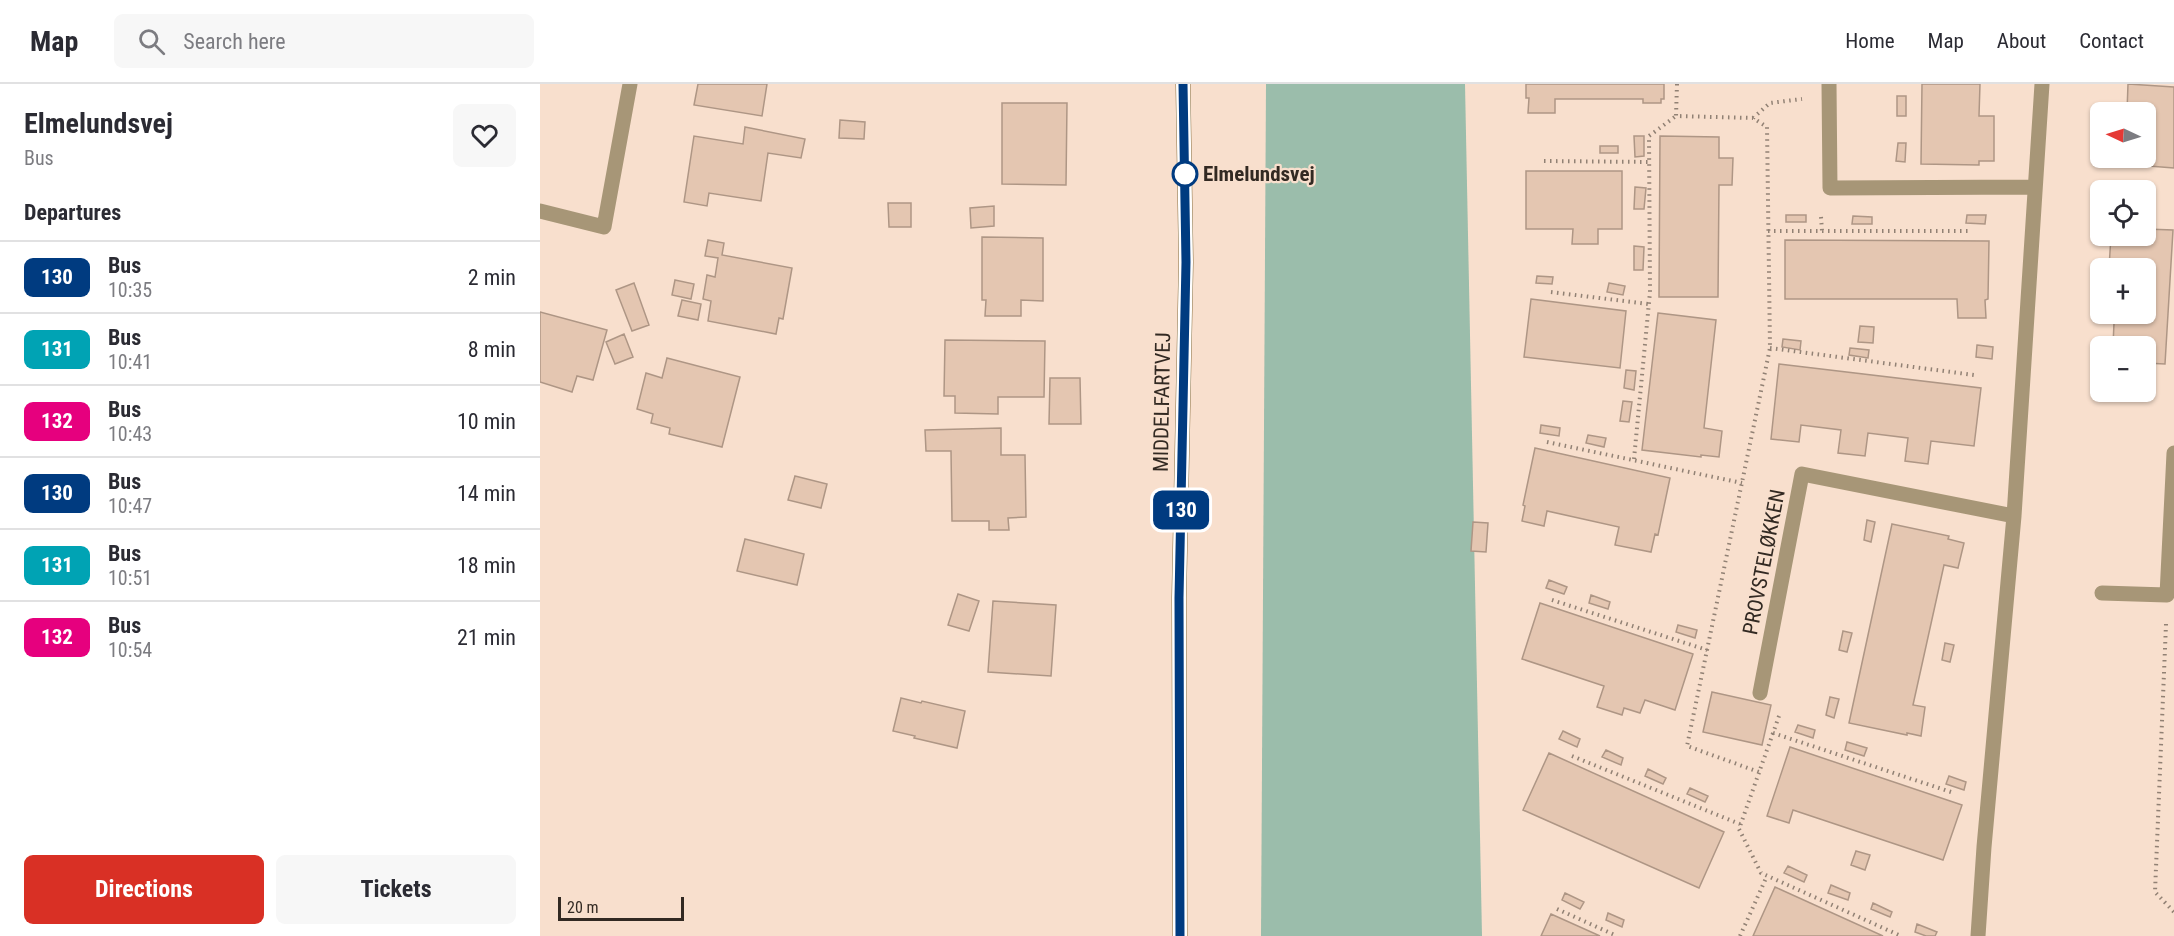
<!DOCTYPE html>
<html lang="en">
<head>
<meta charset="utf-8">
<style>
  :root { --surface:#fff; --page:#f7f7f7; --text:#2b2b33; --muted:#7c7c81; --line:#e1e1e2; --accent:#d93025 }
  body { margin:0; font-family:"Roboto Condensed",sans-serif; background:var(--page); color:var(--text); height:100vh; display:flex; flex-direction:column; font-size:22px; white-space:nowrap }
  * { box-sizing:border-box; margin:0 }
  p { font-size:20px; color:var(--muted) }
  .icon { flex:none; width:33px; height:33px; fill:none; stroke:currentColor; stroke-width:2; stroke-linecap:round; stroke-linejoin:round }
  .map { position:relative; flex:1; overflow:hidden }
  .details { display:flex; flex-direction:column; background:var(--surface); width:540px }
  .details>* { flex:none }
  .badge { padding:0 12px; border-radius:9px; font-size:21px; line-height:39px }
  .needle { width:39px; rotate:274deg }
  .fabs { position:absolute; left:1550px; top:18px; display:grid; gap:12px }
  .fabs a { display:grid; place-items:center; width:66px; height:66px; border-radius:9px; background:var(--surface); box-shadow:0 2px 4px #0004; font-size:30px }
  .scale { position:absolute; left:18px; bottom:15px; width:126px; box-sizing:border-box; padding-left:6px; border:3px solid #322922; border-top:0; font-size:16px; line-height:21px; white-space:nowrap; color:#322922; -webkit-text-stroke:4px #f8dfcd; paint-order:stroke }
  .map>.badge { position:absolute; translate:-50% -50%; box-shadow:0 0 0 3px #fff }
  h2 { padding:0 24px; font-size:22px; line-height:54px }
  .round { display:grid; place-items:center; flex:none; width:63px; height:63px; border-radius:9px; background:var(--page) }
  .overview { display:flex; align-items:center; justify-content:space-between; height:102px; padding:0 24px }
  h1 { font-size:28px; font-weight:700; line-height:45px }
  .cta { display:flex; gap:12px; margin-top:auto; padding:12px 24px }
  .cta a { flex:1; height:69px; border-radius:9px; background:var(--accent); color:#fff; font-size:24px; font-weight:700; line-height:69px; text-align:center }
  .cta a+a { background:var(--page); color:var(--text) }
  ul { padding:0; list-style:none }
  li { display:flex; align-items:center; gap:18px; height:72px; padding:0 24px; border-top:2px solid var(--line) }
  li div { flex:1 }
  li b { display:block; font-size:22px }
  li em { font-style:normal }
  li .badge { min-width:66px; font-weight:700; text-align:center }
  header { display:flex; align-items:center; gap:36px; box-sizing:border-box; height:84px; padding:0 30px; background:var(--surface); border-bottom:2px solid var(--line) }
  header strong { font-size:28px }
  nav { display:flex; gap:33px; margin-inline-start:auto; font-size:21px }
  .search { width:420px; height:54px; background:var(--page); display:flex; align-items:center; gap:15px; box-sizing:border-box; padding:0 21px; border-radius:9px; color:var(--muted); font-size:22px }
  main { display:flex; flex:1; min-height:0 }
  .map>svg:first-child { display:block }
  .forest { fill:#9bbdab }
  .building { fill:#e4c6b1; stroke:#ae9685; stroke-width:1.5 }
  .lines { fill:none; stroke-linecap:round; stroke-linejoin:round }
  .path { stroke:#918174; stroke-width:4; stroke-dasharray:1.5 4.5; stroke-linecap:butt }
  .lane { stroke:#a79677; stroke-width:15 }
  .street { stroke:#a79677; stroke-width:15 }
  .secondary { stroke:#897041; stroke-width:15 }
  .line-casing { stroke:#fff; stroke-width:14 }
  .line { stroke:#003b80; stroke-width:9 }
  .stop-dot { fill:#fff; stroke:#003b80; stroke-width:3 }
  .labels { text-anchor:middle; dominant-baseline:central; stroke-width:4.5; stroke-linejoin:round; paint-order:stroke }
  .stop-label { font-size:21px; font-weight:bold; fill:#322922; stroke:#f8dfcd; text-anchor:start }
  .street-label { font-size:21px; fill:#322922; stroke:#f8dfcd }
</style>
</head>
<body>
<header>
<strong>Map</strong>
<div class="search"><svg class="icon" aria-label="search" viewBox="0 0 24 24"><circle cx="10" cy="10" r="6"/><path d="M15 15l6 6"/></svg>Search here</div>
<nav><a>Home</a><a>Map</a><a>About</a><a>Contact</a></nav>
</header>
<main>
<section class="details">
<div class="overview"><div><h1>Elmelundsvej</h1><p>Bus</p></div><a class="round"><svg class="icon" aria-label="heart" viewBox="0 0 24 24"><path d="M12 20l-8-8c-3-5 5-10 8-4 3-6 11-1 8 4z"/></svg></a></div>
<h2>Departures</h2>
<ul>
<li><span class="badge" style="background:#003b80;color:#fff">130</span><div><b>Bus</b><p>10:35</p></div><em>2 min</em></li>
<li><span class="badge" style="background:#00a3b4;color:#fff">131</span><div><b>Bus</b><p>10:41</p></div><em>8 min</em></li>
<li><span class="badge" style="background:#e6007e;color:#fff">132</span><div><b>Bus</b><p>10:43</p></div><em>10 min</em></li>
<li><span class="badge" style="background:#003b80;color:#fff">130</span><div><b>Bus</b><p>10:47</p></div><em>14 min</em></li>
<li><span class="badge" style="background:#00a3b4;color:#fff">131</span><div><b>Bus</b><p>10:51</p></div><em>18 min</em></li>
<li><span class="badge" style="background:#e6007e;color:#fff">132</span><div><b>Bus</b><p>10:54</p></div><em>21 min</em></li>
</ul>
<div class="cta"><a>Directions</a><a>Tickets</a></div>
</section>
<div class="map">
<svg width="1634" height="852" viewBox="0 0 1634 852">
  <rect width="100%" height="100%" fill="#f8dfcd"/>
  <path class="forest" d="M726,0H925L942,852H721Z"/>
  <path class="building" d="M158,0H227L222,32L154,21Z
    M986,0H1124V15H1121V19H1103V15H1015V29H988L989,14H986Z
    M1382,0H1440L1439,32H1454V77H1439V81L1381,80Z
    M1588,0L1634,3V84L1584,80V74H1605V28H1587Z
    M1357,12H1366V32H1357Z
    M462,19H527L526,101L462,100Z
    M300,36L325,38L324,55L299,54Z
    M205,43L265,55L261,74L228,69L221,117L169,109L167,122L144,118L154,52L203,60Z
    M1094,52H1104V72L1095,73Z
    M1120,52L1179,53V74H1193L1192,101H1179L1178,213H1119Z
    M1358,59H1366L1365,78L1356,77Z
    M1060,62H1078V69H1060Z
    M986,87H1082V145H1058V160H1032L1033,145H986Z
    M1095,103L1106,104L1104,125H1094Z
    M348,119H371V143H349Z
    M454,122V142L431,144L430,124Z
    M1246,131H1266V138H1246Z
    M1427,131H1446L1445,140L1426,139Z
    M1313,132L1332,133V140H1312Z
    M1605,145L1633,146L1625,280L1605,279V262H1573L1574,239L1566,238V230H1605V184H1569L1571,152H1605Z
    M442,153L503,154V217L481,216V232H445L446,216H442Z
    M168,156L184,159L182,171L252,184L243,235L239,234L236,250L168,237L171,217L163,215L167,191L175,193L178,174L165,172Z
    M1245,156L1449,157L1448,215L1445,216L1446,234H1418L1417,215H1245Z
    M1094,162L1104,163L1103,186H1094Z
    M997,192L1013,193L1012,200L996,199Z
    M135,196L154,200L151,215L132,211Z
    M94,199L109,241L92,247L76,206Z
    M1069,199L1085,202L1083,211L1067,208Z
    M991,215L1086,227L1080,284L984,273Z
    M142,216L161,220L158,236L138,232Z
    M0,228L67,246L53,296L37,292L32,308L0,298Z
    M1118,229L1176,236L1164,344L1182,347L1179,373L1161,371V373L1102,366Z
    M1320,242L1334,243L1333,259L1318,258Z
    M84,250L93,273L75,280L66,258Z
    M1243,255L1261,257L1260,266L1242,263Z
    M405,256L505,257L504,313H458V330L415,329V312H404Z
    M1437,261L1453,263L1452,275L1436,273Z
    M1310,264L1329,266L1328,274L1309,271Z
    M127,274L200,293L182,363L129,350L130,344L111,339L113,330L97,325L106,289L122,294Z
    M1239,280L1441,304L1434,362L1391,357L1388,380L1365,377L1368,354L1328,349L1325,372L1298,369L1301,346L1261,341L1259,358L1231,355Z
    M1086,286L1096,287L1094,306L1084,304Z
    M510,294H540L541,340H509Z
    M1083,317L1092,318L1089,338L1080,337Z
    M1001,341L1020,344L1019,352L1000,349Z
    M461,344V371H485L486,433L468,434L469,446H449V437H412L411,367H386L385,346Z
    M1048,351L1066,354L1064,363L1046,359Z
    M995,364L1130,394L1118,451L1115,450L1111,468L1075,461L1079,443L1007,427L1004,442L982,437L985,422L983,421Z
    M255,392L287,400L281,424L248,416Z
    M1327,436L1335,438L1331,458L1324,456Z
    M933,438L948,439L946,468L931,467Z
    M1352,440L1409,452L1408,455L1424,459L1418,484L1404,481L1373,621L1385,623L1381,652L1367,649V651L1309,639Z
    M205,455L264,470L257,501L197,487Z
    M1009,496L1027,503L1024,510L1006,504Z
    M418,510L439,517L429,547L408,541Z
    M1051,511L1070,518L1068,525L1049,519Z
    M453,517L516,521L511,592L448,588Z
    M1000,519L1153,570L1135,626L1105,616L1100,629L1084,624L1082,631L1057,623L1064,602L982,575Z
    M1138,541L1157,546L1155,554L1136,548Z
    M1303,547L1312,549L1307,568L1299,566Z
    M1405,559L1414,561L1410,578L1402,576Z
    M1172,608L1231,621L1222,661L1163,648Z
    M1290,613L1299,615L1294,634L1286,631Z
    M361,614L381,619L382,617L425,627L417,664L374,654L375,652L353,647Z
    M1258,641L1275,646L1273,654L1255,648Z
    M1023,647L1040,655L1037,663L1019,655Z
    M1307,658L1327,664L1324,672L1305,666Z
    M1250,663L1422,721L1403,776L1253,726L1249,739L1227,732Z
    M1066,666L1083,674L1081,681L1062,673Z
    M1009,669L1184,748L1159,804L983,726Z
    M1108,685L1126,694L1123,700L1105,692Z
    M1409,692L1426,698L1424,706L1406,700Z
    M1150,704L1168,712L1165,718L1147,710Z
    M1316,767L1330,771L1325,786L1311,781Z
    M1248,782L1267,791L1264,798L1244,789Z
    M1291,801L1310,809L1308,816L1288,809Z
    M1235,803L1343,852H1213Z
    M1025,809L1044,818L1040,825L1022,816Z
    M1333,819L1352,828L1350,833L1331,825Z
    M1068,829L1084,836L1082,843L1066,836Z
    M1011,830L1060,852H1001Z
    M1377,840L1397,848L1395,852H1386L1375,848Z"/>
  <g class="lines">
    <path class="path" d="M1137,0L1136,32L1213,34L1227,43L1230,264L1147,662L1219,688
      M1213,34L1230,19L1262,15
      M1004,77L1109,78
      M1281,133L1282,147
      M1228,147H1430
      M1011,208L1108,220
      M1230,264L1434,291
      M1007,358L1202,399
      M1094,375L1110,208L1109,52L1136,32
      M1012,516L1167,566
      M1626,540L1615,808L1634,828
      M1239,632L1233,649L1414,709
      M1233,649L1199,745L1221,789L1361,852
      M1032,672L1200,740
      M1017,825L1077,852
      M1200,852L1227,792"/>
    <path class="lane" d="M1562,509L1627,511L1634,369"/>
    <path class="street" d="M1289,0L1290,104L1495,103
      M0,127L64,143L90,0
      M1220,609L1262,390L1474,432
      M1438,852L1444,763L1474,432L1502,0"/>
    <path class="secondary" d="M640,852L639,514L646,178L643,0"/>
  </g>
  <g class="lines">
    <g class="line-casing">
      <path id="line" d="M640,852L639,514L646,178L643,0"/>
    </g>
    <use href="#line" class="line"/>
  </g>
  <circle class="stop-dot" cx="645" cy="90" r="12"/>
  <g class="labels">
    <g class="stop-label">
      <text x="663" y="90">Elmelundsvej</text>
    </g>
    <g class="street-label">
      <text transform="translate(622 318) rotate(-89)">MIDDELFARTVEJ</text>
      <text transform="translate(1224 478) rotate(-79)">PROVSTELØKKEN</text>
    </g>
  </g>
</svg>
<div class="fabs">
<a><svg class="needle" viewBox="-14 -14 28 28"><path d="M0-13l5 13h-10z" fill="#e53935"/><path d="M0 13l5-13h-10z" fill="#7c7c81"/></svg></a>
<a><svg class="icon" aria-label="locate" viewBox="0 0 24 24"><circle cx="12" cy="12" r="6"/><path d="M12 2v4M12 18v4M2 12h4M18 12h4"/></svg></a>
<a>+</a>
<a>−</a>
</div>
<div class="scale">20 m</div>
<b class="badge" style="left:641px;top:426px;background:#003b80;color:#fff">130</b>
</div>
</main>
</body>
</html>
